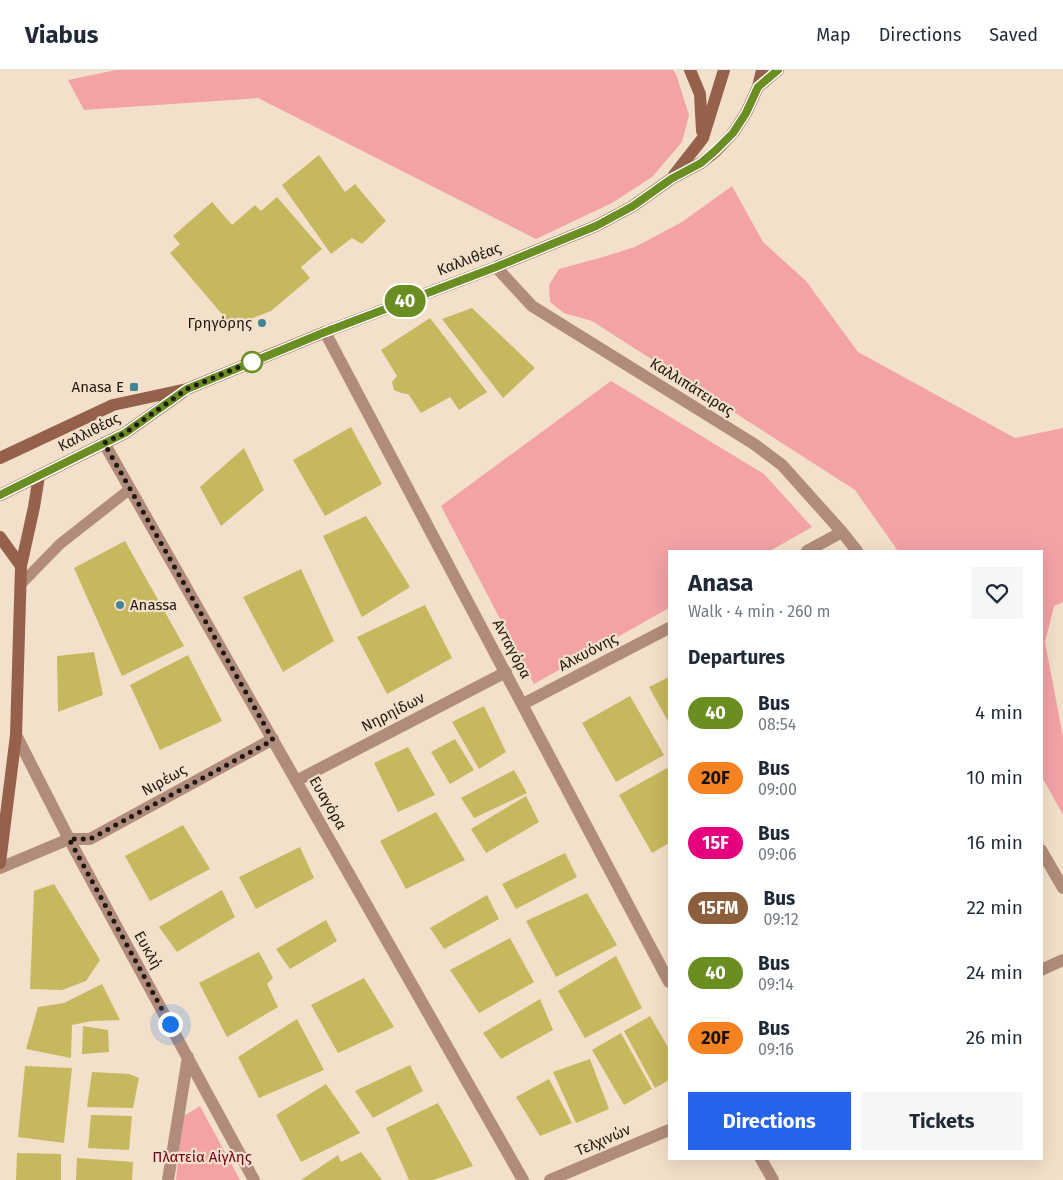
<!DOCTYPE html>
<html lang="en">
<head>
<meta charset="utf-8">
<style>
  :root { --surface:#fff; --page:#f6f6f7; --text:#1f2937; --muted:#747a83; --line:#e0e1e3; --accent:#2563eb }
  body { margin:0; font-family:"Fira Sans",sans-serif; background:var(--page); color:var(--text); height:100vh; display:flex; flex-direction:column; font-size:19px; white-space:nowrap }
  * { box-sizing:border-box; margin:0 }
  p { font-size:16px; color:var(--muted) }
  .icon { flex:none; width:28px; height:28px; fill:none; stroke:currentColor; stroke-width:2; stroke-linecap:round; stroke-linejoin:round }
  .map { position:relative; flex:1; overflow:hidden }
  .details { position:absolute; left:668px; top:480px; width:375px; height:610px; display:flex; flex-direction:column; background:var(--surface); border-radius:0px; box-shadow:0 5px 20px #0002 }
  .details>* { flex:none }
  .badge { padding:0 10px; border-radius:16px; font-size:18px; line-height:32px }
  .you { position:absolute; width:25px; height:25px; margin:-12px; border:4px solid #fff; border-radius:50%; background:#1a73e8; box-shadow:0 0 0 8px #1a73e833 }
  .map>.badge { position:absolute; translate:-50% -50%; box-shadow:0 0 0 2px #fff }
  h2 { padding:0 20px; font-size:19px; line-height:45px }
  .round { display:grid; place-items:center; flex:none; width:52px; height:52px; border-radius:0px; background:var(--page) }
  .head { display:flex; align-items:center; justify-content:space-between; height:85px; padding:0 20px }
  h1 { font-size:24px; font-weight:700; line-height:38px }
  .button { display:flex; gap:10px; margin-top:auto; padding:10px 20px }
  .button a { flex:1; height:58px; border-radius:0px; background:var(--accent); color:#fff; font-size:20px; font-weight:700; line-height:58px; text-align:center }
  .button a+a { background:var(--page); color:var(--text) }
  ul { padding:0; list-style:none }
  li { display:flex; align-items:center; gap:15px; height:65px; padding:0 20px }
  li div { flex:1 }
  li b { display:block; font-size:19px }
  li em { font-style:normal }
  li .badge { min-width:55px; font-weight:700; text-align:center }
  header { display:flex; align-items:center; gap:30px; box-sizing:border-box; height:70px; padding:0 25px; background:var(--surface); border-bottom:1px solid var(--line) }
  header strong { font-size:24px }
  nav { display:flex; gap:28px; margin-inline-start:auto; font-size:18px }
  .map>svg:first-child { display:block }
  .green { fill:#f3a2a6 }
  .building { fill:#c6b85e }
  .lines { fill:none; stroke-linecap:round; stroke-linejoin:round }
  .service { stroke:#b18c7c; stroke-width:11 }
  .minor { stroke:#b18c7c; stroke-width:12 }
  .secondary { stroke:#96614a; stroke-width:12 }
  .line-casing { stroke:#fff; stroke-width:11 }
  .line { stroke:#6b8e23; stroke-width:8 }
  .walk { stroke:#201911; stroke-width:5; stroke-dasharray:0 9 }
  .poi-dot { fill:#418594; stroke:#f3e0ca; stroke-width:2 }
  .stop-dot { fill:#fff; stroke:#6b8e23; stroke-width:2.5 }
  .labels { text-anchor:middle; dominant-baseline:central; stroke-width:4.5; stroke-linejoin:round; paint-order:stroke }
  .street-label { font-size:15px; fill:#201911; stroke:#f3e0ca }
  .poi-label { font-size:15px; fill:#201911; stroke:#f3e0ca; text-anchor:end }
  .park-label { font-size:15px; fill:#73001f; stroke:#f3e0ca }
</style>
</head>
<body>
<header>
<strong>Viabus</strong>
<nav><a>Map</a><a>Directions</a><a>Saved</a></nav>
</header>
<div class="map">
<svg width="1063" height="1110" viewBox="0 0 1063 1110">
  <rect width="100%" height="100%" fill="#f3e0ca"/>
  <path class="green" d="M116,0H673L676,4L689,45L682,72L652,107L612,133L536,169L258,28L84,40L68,10Z
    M732,116L763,172L806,211L858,282L1015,368L1063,358V532L1054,536L1045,572L1063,667V745L1041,705V481H898L855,420L592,251L564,243L550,232L549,215L559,199L603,187L635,177L682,152Z
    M611,311L764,404L812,457L770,481H669V538L534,614L441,436Z
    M200,1036L240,1110H176L182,1047Z"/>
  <path class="building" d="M319,85L345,122L355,114L386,151L362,174L352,168L331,184L282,115Z
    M277,127L322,179L301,197L310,208L271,241L232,256L170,183L180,174L173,166L212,132L232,155L255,135L261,141Z
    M472,238L535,298L503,328L442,249Z
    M430,248L487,322L459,340L450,327L421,343L408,324L401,323L394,320L392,312L397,306L381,280Z
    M351,357L382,414L325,446L293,390Z
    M244,378L264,420L221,456L200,417Z
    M366,446L410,517L362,547L323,466Z
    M125,471L184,576L122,606L74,498Z
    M301,499L334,571L283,602L243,527Z
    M425,535L452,588L387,624L357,567Z
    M94,582L103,625L58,642L57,586Z
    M188,585L222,651L160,680L130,615Z
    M669,607V653L649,617Z
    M630,626L664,685L616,712L582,653Z
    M484,636L506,682L479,699L452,652Z
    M455,669L474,700L450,714L431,682Z
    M408,677L435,725L398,742L374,693Z
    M667,698L669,702V773L652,783L619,725Z
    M514,700L527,723L474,748L461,728Z
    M526,726L539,752L486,783L471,759Z
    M436,742L465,790L406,819L380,771Z
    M183,755L210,799L150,831L125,786Z
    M300,777L314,808L256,839L239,807Z
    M565,783L577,807L516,839L502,814Z
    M54,814L100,890L86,911L62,920L30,919L34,821Z
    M222,820L235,847L177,882L159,857Z
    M587,823L617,875L556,907L526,851Z
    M487,825L499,849L444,879L430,858Z
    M326,850L337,871L290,899L276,879Z
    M510,868L534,912L479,943L450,900Z
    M259,882L273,908L267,914L278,937L227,967L199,913Z
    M616,886L642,938L585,968L558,921Z
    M364,908L394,957L338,983L311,935Z
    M102,914L120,950L92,951L72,955L71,988L26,979L38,937L64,933Z
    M540,929L553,960L501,989L483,963Z
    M650,946L669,979V1010L655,1018L624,961Z
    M297,949L324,1000L259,1028L238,987Z
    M83,956L108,960L109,982L82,984Z
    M621,963L652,1019L624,1035L592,980Z
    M590,989L609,1039L576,1053L553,1002Z
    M410,995L423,1021L373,1048L355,1021Z
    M25,996L72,998L64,1073L18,1067Z
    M92,1002L129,1004L139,1008L133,1038L87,1037Z
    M549,1009L572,1053L540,1066L516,1027Z
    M326,1014L360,1063L301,1092L276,1045Z
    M438,1033L473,1096L433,1110H409L386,1058Z
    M91,1045L132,1046L129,1080L88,1078Z
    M361,1082L382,1110H301L338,1085L341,1092Z
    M17,1083L61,1084V1110H16Z
    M77,1088L133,1092L132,1110H76Z"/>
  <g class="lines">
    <path class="service" d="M21,514L60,474L130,419"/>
    <path class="minor" d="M496,197L532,236L754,374L782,395L842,462L857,481
      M325,262L669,912
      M104,373L523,1110
      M807,481L842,462
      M523,634L669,558
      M16,665L69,769L254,1110
      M296,711L506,602
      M1041,780L1063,818
      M0,798L69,769H90L273,669
      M1041,900L1063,890
      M761,1089L773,1110
      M168,1110L188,987
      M550,1110L669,1060"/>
    <path class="secondary" d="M690,0L700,24L702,61
      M758,17L778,0
      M674,105L703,68L724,0
      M0,388L113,335L187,319L325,262L496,197L596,156L633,136L671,109L701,93L716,81L733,63L746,43L758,17L762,0
      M0,425L125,363L183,322
      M0,467L21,496
      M0,793L16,665L21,496L34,437L39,406"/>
  </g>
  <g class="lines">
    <g class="line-casing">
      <path id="line" d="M0,425L125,363L187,319L325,262L496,197L596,156L633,136L671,109L701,93L716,80L733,63L746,43L758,17L778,0"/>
    </g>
    <use href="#line" class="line"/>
    <path class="walk" d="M170,954L69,769H90L273,670L104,373L125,363L187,319L253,291L252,292"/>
  </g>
  <g class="poi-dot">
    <circle cx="262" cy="253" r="5"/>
    <rect x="129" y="312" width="10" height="10" rx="2.5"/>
    <circle cx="120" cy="535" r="5"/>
  </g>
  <circle class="stop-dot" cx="252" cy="292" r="10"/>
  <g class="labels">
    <g class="street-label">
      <text transform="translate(469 189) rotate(-21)">Καλλιθέας</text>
      <text transform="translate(692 317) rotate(32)">Καλλιπάτειρας</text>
      <text transform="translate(89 362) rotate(-27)">Καλλιθέας</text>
      <text transform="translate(512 579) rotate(62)">Ανταγόρα</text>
      <text transform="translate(588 582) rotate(-28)">Αλκυόνης</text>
      <text transform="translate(393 642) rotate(-27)">Νηρηίδων</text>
      <text transform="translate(164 710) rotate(-29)">Νιρέως</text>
      <text transform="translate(328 733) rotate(60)">Ευαγόρα</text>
      <text transform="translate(148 880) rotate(61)">Ευκλή</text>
      <text transform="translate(603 1070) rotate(-23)">Τελχινών</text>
    </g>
    <g class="poi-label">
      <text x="252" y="253">Γρηγόρης</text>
      <text x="124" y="317">Anasa E</text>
      <text x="130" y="535" text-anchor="start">Anassa</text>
    </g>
    <g class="park-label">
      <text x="202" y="1087">Πλατεία Αίγλης</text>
    </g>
  </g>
</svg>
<div class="you" style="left:170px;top:954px"></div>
<b class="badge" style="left:405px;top:231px;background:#6b8e23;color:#fff">40</b>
<section class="details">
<div class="head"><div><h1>Anasa</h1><p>Walk · 4 min · 260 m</p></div><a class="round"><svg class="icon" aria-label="heart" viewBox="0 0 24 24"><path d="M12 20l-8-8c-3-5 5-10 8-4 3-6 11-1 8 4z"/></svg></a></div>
<h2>Departures</h2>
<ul>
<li><span class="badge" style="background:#6b8e23;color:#fff">40</span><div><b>Bus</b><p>08:54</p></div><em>4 min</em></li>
<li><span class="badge" style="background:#f58220;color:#111">20F</span><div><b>Bus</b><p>09:00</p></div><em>10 min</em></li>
<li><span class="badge" style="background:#e6007e;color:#fff">15F</span><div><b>Bus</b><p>09:06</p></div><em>16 min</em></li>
<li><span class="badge" style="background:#8b5e3c;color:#fff">15FM</span><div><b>Bus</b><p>09:12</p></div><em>22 min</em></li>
<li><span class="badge" style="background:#6b8e23;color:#fff">40</span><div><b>Bus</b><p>09:14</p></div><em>24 min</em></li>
<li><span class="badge" style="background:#f58220;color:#111">20F</span><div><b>Bus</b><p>09:16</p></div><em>26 min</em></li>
</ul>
<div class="button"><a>Directions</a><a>Tickets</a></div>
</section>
</div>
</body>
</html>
